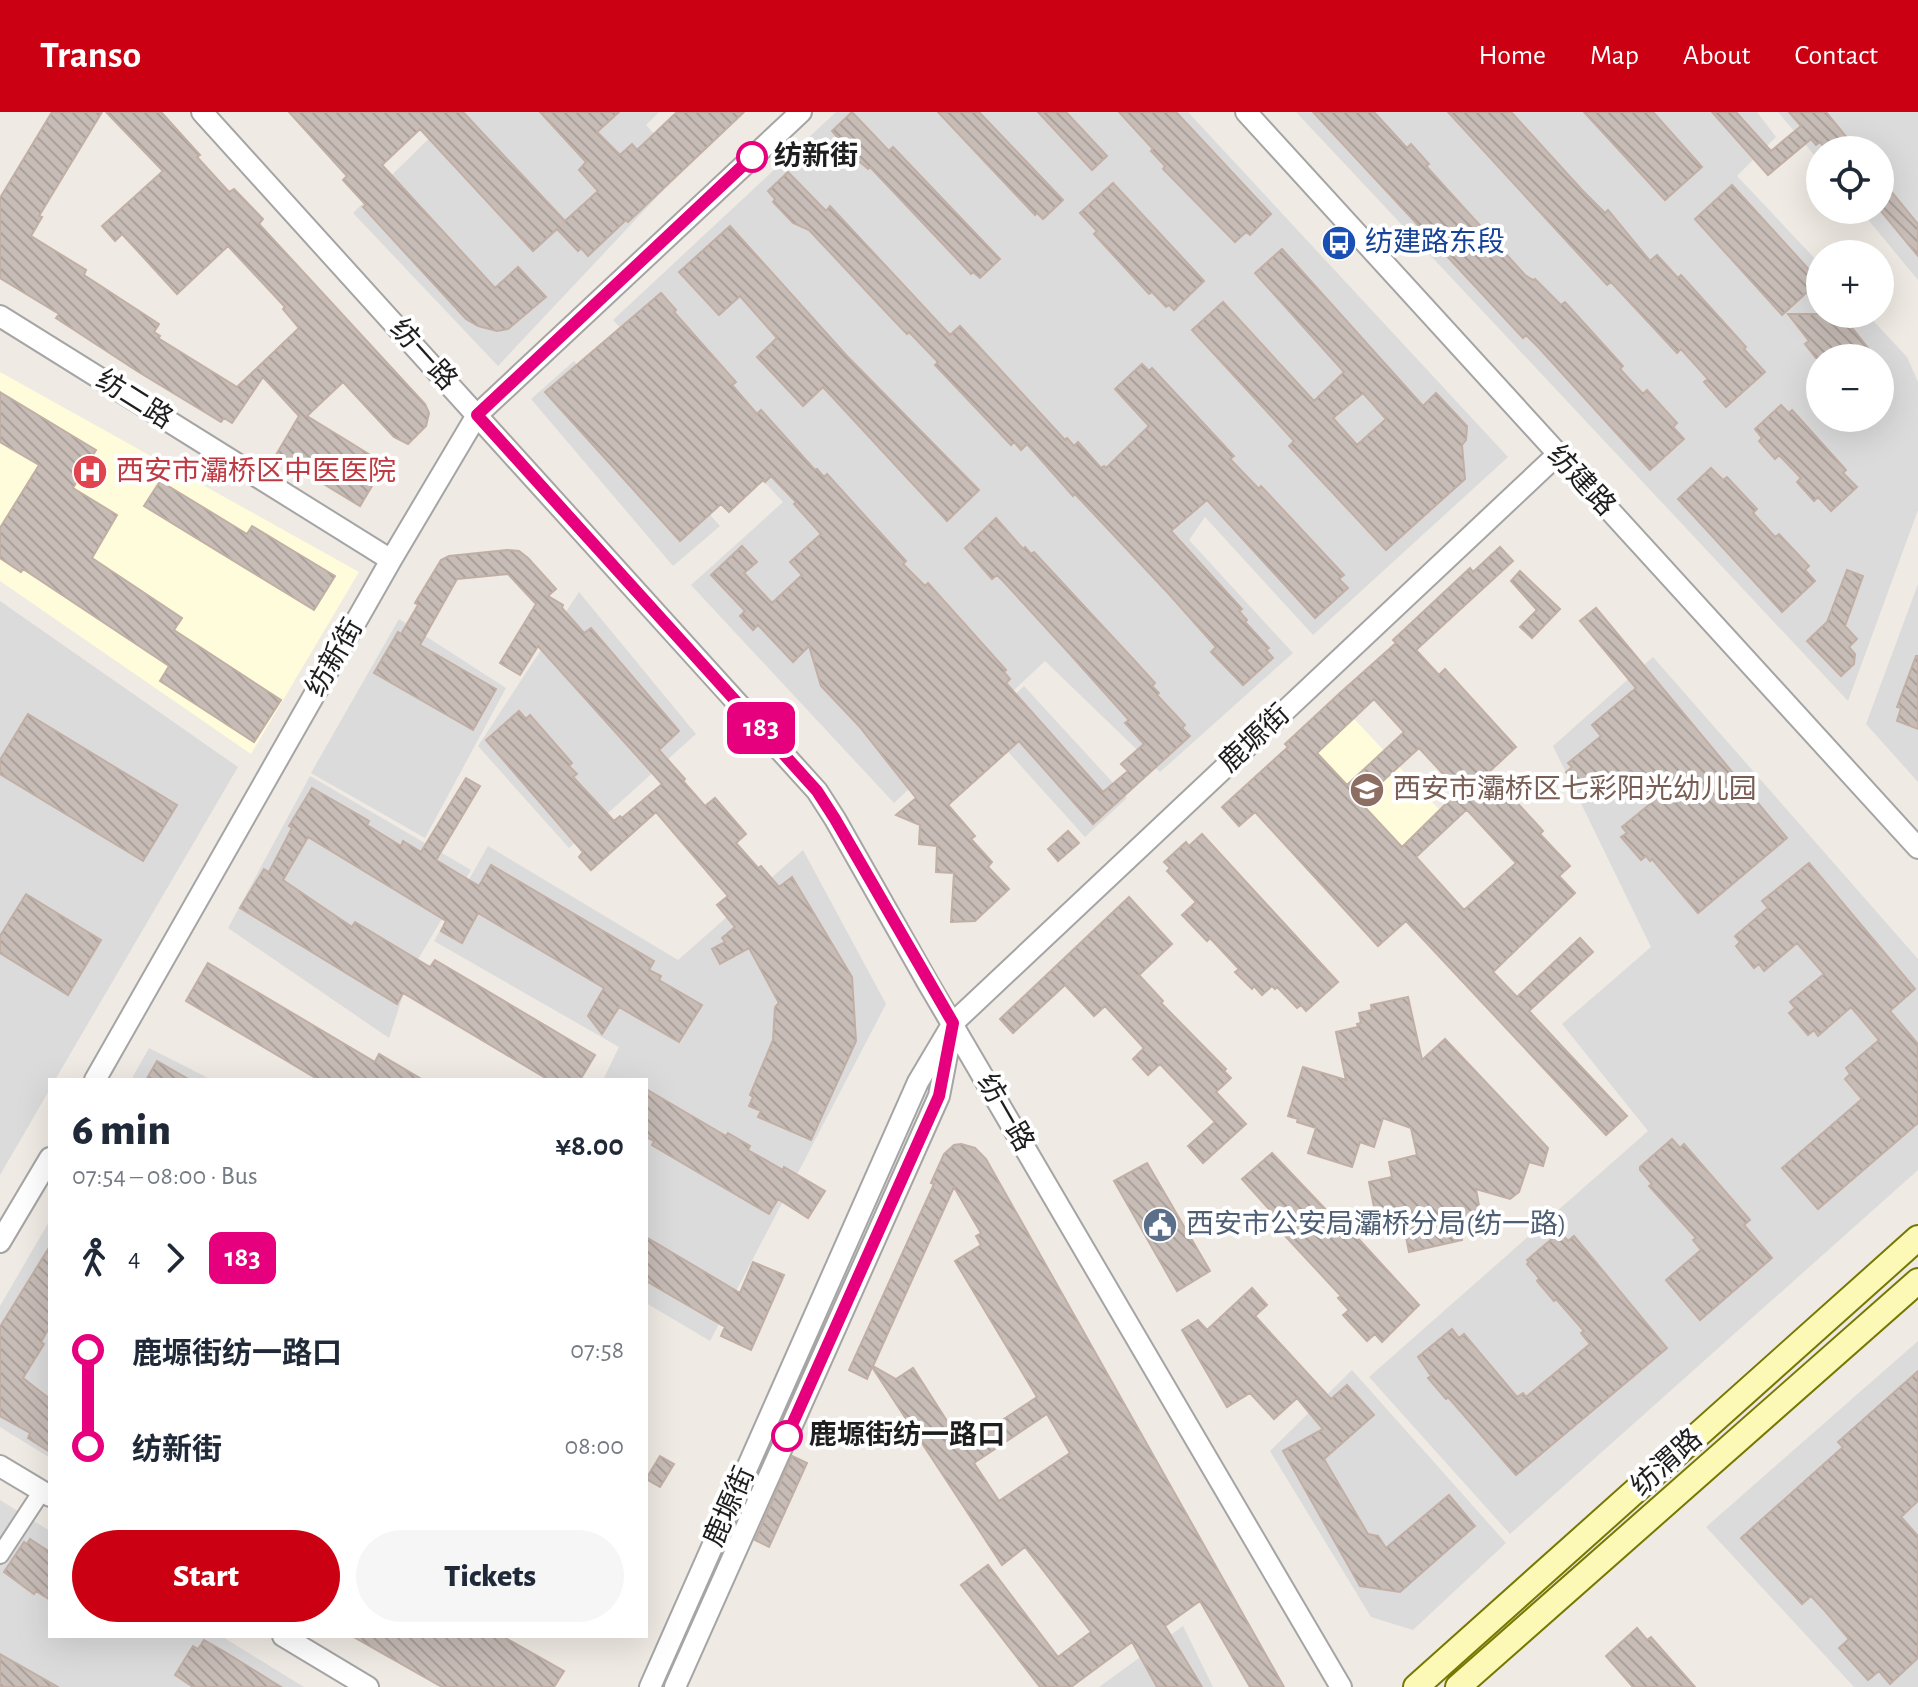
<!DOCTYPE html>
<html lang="en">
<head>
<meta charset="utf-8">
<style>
  :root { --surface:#fff; --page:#f6f6f7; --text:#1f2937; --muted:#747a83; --accent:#cb0013 }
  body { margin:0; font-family:"Alegreya Sans","Noto Sans SC",sans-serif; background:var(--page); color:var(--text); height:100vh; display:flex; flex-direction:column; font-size:30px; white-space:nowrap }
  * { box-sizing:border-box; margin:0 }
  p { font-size:26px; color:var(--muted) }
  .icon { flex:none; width:44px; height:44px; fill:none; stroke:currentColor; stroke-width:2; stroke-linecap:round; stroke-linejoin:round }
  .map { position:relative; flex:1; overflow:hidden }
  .panel { position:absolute; left:48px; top:966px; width:600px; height:560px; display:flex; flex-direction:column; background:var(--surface); border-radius:0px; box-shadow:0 8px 32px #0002 }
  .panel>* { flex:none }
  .badge { padding:0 16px; border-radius:12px; font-size:28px; line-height:52px }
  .buttons { position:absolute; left:1806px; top:24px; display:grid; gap:16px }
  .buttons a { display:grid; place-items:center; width:88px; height:88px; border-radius:50%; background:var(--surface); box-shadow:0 8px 32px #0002; font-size:40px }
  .map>.badge { position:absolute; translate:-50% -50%; box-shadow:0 0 0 4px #fff }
  .legs { display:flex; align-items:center; gap:12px; height:88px; padding:0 24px; font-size:26px }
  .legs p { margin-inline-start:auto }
  .head { display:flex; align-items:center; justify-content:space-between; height:136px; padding:0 24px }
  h1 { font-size:44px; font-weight:800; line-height:60px }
  .button { display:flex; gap:16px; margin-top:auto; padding:16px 24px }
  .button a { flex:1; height:92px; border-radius:48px; background:var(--accent); color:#fff; font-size:32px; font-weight:800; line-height:92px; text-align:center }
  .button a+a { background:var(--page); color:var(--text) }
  ul { padding:0 24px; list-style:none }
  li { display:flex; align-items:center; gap:28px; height:96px; font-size:30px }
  li i { display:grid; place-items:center; width:12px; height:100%; margin:0 10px; background:currentColor }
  li i::after { content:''; width:20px; height:20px; margin:-10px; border:6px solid; border-radius:50%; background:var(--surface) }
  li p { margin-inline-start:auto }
  li:first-child i { background:linear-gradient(#0000 50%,currentColor 0) }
  li:last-child i { background:linear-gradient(currentColor 50%,#0000 0) }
  header { display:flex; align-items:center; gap:48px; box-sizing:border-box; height:112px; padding:0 40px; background:var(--accent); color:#fff }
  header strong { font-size:38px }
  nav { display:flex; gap:44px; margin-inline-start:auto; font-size:28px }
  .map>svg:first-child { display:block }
  .residential { fill:#dcdbdb; fill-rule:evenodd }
  .education { fill:#fffcdc }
  .building { fill:url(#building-back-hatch); stroke:#c1afa5; stroke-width:2; fill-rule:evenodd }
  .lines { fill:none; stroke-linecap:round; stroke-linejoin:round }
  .minor-casing { stroke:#a5a5a5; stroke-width:20 }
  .tertiary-casing { stroke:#a5a5a5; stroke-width:24 }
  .secondary-casing { stroke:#767801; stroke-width:28 }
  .minor { stroke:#fff; stroke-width:16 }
  .tertiary { stroke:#fff; stroke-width:20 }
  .secondary { stroke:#fbf9b5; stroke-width:24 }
  .line-1-casing { stroke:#fff; stroke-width:18 }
  .line-1 { stroke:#e6007e; stroke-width:12 }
  .stop-1-dot { fill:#fff; stroke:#e6007e; stroke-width:4 }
  .labels { text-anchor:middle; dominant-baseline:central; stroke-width:8; stroke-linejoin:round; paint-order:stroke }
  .stop-label { font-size:28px; font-weight:bold; fill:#1e1e1e; stroke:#fff; text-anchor:start }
  .transit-label { font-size:28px; fill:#164399; stroke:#fff; text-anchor:start }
  .street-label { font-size:28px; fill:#1e1e1e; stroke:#fff }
  .health-label { font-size:28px; fill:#be3a42; stroke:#fff; text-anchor:start }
  .education-label { font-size:28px; fill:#785e54; stroke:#fff; text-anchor:start }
  .service-label { font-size:28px; fill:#4e5e75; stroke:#fff; text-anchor:start }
</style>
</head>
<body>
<header>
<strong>Transo</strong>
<nav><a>Home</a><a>Map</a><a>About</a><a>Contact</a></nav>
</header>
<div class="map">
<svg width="1918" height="1575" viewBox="0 0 1918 1575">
  <defs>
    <pattern id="building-back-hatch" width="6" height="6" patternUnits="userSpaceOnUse" patternTransform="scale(2)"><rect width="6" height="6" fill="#c7bcb6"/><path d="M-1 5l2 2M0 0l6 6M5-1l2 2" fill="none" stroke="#aaa19c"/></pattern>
  </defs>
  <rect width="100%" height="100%" fill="#efeae3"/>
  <path class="residential" d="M456,0H659L646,13L685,55L498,254L353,101Z
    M836,0H1188L1508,345L1313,523L1205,405L1189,428L1293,541L1160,660L1045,549L894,691L691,473L783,390L613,208Z
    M1296,0H1757L1776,25L1737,64L1820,152V202H1867L1907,245L1918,270V398L1848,589ZM1820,246H1880V306H1820Z
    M1778,0H1918V168L1860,98H1880V38H1820V50Z
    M574,249L720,414L673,454L531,287Z
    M1918,472V670L1866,612Z
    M579,480L696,622L569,736L478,634Z
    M0,489L238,655L55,968H50V977L0,1063Z
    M399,507L506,576L425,726L311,661Z
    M1653,545L1918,847V1058L1510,1422L1369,1265L1648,1019L1562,912L1651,835L1553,634Z
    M1024,574L1127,686L1085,725L983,612Z
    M310,664L471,758L411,859L389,926L228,816Z
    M488,734L678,848L803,738L886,892L710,1229L646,1191V968H603L619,935L434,829Z
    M149,936L212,968H131Z
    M50,1108V1346L0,1315V1194Z
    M1918,1229V1575H1854L1706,1415Z
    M1352,1258L1506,1431L1413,1518L1371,1505L1270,1339Z
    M0,1388L50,1419V1524H221L304,1575H0Z
    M1183,1514L1213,1575H1099Z"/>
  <path class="education" d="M0,260L359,460L251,642L0,469Z
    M1342,594L1450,709L1388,763L1285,648Z"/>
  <path class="building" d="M52,0H102L39,104L42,105L31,124L86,158L84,163L159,212L154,220L160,224L158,226L237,275L299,216L283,197L285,195L228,134L177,182L122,122L115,129L102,114L163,59L106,0H161L200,43L197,45L229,80L234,77L263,107L259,112L425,292L429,301L426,314L408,332L394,325L343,270L307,304L385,352L360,394L276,343L299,304L263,265L232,311L224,306L221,310L137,259L56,206L59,202L0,166V86Z
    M289,0H463L565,109L598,79L579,58L586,50L540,0H619L597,20L620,43L632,32L637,38L677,0H744L628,110L626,108L588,144L581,136L578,139L557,117L533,139L420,17L382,53L495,176L518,155L546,185L508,217L497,219L478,214L466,207L363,95L366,93L343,68L347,64Z
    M852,0L889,39L893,35L1000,147L980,166L973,160L971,162L870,55L868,57L860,50L858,52L837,29L839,27L832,19Z
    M938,0H979L1063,88L1043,107L1037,101L1035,103Z
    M1038,0H1066L1107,44L1092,58Z
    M1119,0H1176L1271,102L1250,123L1246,120L1235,130L1163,57L1165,54L1151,39L1153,37Z
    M1313,0H1374L1407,36L1411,32L1429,52L1426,54L1525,163L1533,168L1535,167L1561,193L1565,190L1623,254L1620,257L1643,282L1647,278L1677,311L1673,315L1684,327L1650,358L1539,236L1526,223L1523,226Z
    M1448,0H1511L1582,78L1605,101L1608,98L1650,149L1657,143L1678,166L1681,163L1746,235L1744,237L1765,260L1726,295L1704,270L1708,267L1681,237L1677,241L1611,170L1607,173Z
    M1584,0H1653L1702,55L1665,88Z
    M1712,0H1736L1771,39L1801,14L1789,0H1826L1857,38H1826L1820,30L1816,33L1811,27L1768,63Z
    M788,60L826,99L830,94L950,223L960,214L1065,328L1067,326L1074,334L1078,330L1101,356L1104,354L1106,356L1149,314L1115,277L1142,252L1149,259L1152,256L1234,344L1230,347L1259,377L1261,374L1344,463L1339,467L1348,476L1315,506L1207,388L1171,419L1242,497L1239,499L1247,508L1245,510L1269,536L1266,538L1273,546L1243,573L1211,540L1216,535L1168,481L1075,382L1073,384L1027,332L1021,338L1014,330L1011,333L935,253L938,250L909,220L907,222L886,200L809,118L793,111L773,90L775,87L768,79Z
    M1880,66L1918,112V144L1880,98Z
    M1113,71L1204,169L1174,198L1169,193L1166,195L1152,180L1149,182L1094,122L1097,119L1080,101Z
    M1732,73L1812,161L1808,165L1815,173L1782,203L1695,107Z
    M730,114L846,243L979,378L947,409L823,275L803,294L757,245L777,226L740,184L719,203L679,160Z
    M1282,137L1423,294L1436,281L1467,314L1466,328L1462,333L1465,367L1386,438L1289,334L1294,329L1192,218L1223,190L1314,289L1344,260L1255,161ZM1363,281L1386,307L1357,333L1333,306Z
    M661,181L676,198L674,200L736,270L732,273L757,302L761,298L815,358L817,357L824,365L827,362L906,449L903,452L925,474L928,471L1006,558L1004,560L1010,567L1006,571L1103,680L1128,659L1121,652L1144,632L1125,611L1129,608L1069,541L1003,469L997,463L992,467L965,436L996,406L1023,437L1025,435L1031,442L1034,440L1134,548L1155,571L1152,574L1159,581L1157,583L1185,613L1182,616L1190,624L1093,712L1019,629L948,693L975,724L971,727L992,750L988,755L1009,777L975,809L951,810L954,761L936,760L937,734L919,732L920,713L896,703L916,686L859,614L821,574L809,534L793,550L758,513L753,518L740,504L745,499L711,463L742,434L757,450L744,461L772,491L802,463L790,450L821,422L794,392L796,390L771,364L765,370L763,368L729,400L721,392L680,429L545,280Z
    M1788,202H1841L1876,246H1816L1805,232L1809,229Z
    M0,280L96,338L73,376L117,403L92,446L182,506L174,518L281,588L254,630L160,569L169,554L23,457L21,460L0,446V416L39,353L0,330Z
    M1781,293L1789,301L1792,298L1846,358L1843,361L1857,375L1831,399L1818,385L1814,389L1797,370L1801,366L1779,343L1775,347L1759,329L1762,326L1755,317Z
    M1711,356L1723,368L1727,365L1757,397L1753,401L1775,425L1779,422L1809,454L1805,458L1815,469L1782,500L1678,387Z
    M160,369L247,422L252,414L335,464L314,498L144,394Z
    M1500,435L1513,449L1416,538L1439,563L1445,557L1516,635L1489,660L1543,719L1540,722L1570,754L1559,764L1575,781L1493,860L1517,885L1580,826L1593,840L1529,899L1627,1004L1606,1023L1406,809L1378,834L1255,700L1239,714L1222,695L1288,635L1285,632L1341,580L1396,531L1393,528L1470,456L1473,460ZM1374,587L1404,620L1347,673L1317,641ZM1419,636L1459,679L1402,735L1360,690ZM1465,699H1468L1516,751L1464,798L1416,745Z
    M507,438L519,439L528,446L556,477L548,484L563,493L562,496L584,521L591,516L679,619L659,638L685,667L683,669L705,694L715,686L746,722L736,731L758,756L761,754L779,775L792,765L852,865L856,929L811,1028L758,1005L761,999L749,994L753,985L750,983L773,928L775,895L779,891L749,836L720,852L712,837L725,830L722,826L735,815L717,793L728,784L656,700L591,758L579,745L583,740L486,628L519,599L526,607L530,603L572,651L569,654L577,662L573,665L614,709L620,704L622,706L662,672L538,534L520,563L500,551L536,492L508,462L457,467L420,533L496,577L473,618L374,561L398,520L401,522L418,493L415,491L441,448L449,444Z
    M1847,458L1863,464L1845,514L1857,527L1849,535L1855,542L1854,552L1841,564L1807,529L1827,510Z
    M1520,459L1560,497L1532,526L1520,515L1537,498L1511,469Z
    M1596,496L1787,726L1698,801L1652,747L1650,749L1646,744L1641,748L1621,725L1627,721L1622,715L1655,688L1629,658L1596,686L1590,679L1586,683L1566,660L1572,655L1568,651L1601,624L1592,613L1636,576L1580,509Z
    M1916,544H1918V617L1897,609L1901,596L1897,595Z
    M28,602L177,693L143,749L0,662V648Z
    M466,666L480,674L436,748L479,774L491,753L654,849L649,858L661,864L659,868L702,893L679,930L619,895L602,922L588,904L604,876L478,801L462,831L441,819L446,809L308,725L283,768L352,815L355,810L430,855L435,848L595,943L580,968H549L403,881L397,892L240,796L264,757L269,760L292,716L289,714L312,676L369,709L367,713L401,734L403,729L421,740Z
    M1068,719L1079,731L1058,749L1048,737Z
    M1202,722L1338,870L1306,899L1301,893L1297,896L1277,875L1275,877L1272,874L1262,883L1254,874L1252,877L1235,860L1239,857L1210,826L1207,829L1182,803L1196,790L1167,759L1170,756L1164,750L1186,730L1189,734Z
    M1809,751L1915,877L1890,899L1918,932V1011L1818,1097L1782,1056L1862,987L1845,967L1850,962L1846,956L1879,928L1851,895L1818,924L1814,918L1808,923L1789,901L1795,896L1790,890L1824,862L1797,831L1764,859L1759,852L1754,856L1736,834L1740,830L1735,824L1768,796L1762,789Z
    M26,782L101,828L68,883L0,841V824Z
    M1129,785L1172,832L1139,863L1163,889L1161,891L1226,957L1224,959L1231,966L1216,980L1246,1012L1203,1051L1188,1034L1215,1010L1160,952L1148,963L1133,947L1144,936L1105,894L1094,904L1065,873L1013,921L1000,907Z
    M208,851L375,950L379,942L423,968H319L186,889Z
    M1408,885L1422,948L1445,927L1548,1036L1543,1054L1529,1050L1519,1080L1510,1087L1476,1077L1483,1116L1461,1121L1462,1128L1409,1140L1403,1110L1378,1115L1369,1070L1392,1065L1389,1050L1417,1043L1411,1016L1383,1006L1374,1035L1360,1030L1352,1055L1308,1041L1316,1016L1297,1010L1298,1007L1288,1004L1303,955L1346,968L1336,920L1358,915L1357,912L1361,911L1359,901L1372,898L1371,893Z
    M157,949L190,968H146Z
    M646,977L726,1024L728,1021L750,1034L748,1038L783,1058L784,1055L825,1079L808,1106L778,1087L769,1102L652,1033L654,1029L646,1025Z
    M1672,1027L1680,1036L1684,1032L1750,1108L1744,1113L1772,1146L1700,1208L1666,1168L1701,1138L1693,1128L1696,1126L1649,1074L1652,1072L1640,1058V1055Z
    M961,1032L975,1036L986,1047L1284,1575H1250L1200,1489L1165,1514L1202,1575H1157L1132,1530L1071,1575H1040L961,1473L988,1453L1058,1545L1091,1520L1025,1435L1002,1453L872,1255L867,1267L849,1258L934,1072L931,1071L944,1042L954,1033ZM954,1075L981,1121L976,1124L981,1133L955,1149L1037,1285L963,1334L913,1256L896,1267L873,1254ZM1047,1302L1070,1341L999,1389L974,1351Z
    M1272,1041L1330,1102L1335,1101L1419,1193L1382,1230L1375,1222L1367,1229L1343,1203L1349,1198L1338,1186L1341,1184L1273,1111L1277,1106L1242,1067Z
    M1147,1051L1210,1159L1177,1179L1114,1069Z
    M1560,1120L1568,1129L1574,1124L1667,1236L1516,1363L1448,1285L1446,1287L1428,1266L1431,1264L1418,1245L1452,1217L1459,1226L1464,1222L1517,1285L1523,1281L1526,1285L1590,1232L1581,1221L1584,1219L1556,1187L1554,1189L1537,1169L1539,1166L1527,1152L1529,1150L1527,1148Z
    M646,1125L740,1181L753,1150L784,1163L751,1238L721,1224L725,1215L646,1169Z
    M50,1134V1214L41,1230L44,1232L23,1266L50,1287V1340L28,1326L30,1321L0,1304V1215Z
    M1252,1176L1267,1193L1255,1204L1331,1287L1347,1273L1374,1303L1324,1347L1368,1422L1378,1424L1386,1436L1449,1383L1475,1414L1400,1480L1360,1474L1283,1339L1323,1317L1297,1286L1274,1307L1250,1281L1227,1295L1182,1218L1198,1208L1207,1218Z
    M1918,1259V1389L1901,1405L1918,1424V1546L1890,1572L1879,1559L1868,1568L1839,1536L1849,1527L1825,1499L1811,1484L1802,1492L1741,1426L1843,1335L1838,1330Z
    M660,1344L674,1352L660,1375L646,1367Z
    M792,1344L807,1351L769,1435L755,1428Z
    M30,1427L50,1440V1488L36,1479L34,1482L4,1460L24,1430L27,1432Z
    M1637,1516L1647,1528L1651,1525L1695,1575H1633L1606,1544Z
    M352,1524H502L564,1559L554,1575H442Z
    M204,1528L225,1540L281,1575H193L175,1563L193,1534L198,1537Z
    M0,1542L58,1575H0Z"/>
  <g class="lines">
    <g class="minor-casing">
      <path id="minor" d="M0,1443L42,1379"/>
    </g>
    <g class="tertiary-casing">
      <path id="tertiary" d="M202,0L817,679L835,707L928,871L1341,1575
        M1246,0L1918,736
        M0,204L391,448
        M95,968L391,448L477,303L801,0
        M0,1130L50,1046
        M0,1354L50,1384
        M283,1524L368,1575
        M650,1575L918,970L953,911L1557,343
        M675,1575L939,984L950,927"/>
    </g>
    <g class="secondary-casing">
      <path id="secondary" d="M1416,1575L1918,1126
        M1458,1575L1918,1169"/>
    </g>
    <use href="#minor" class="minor"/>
    <use href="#tertiary" class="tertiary"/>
    <use href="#secondary" class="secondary"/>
  </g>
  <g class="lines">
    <g class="line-1-casing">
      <path id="line-1" d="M752,45L477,303L817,679L835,707L953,911L939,984L787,1324"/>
    </g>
    <use href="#line-1" class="line-1"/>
  </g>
  <defs>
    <g id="bus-disc" transform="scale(1.8)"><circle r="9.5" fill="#1a4fb4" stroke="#fff"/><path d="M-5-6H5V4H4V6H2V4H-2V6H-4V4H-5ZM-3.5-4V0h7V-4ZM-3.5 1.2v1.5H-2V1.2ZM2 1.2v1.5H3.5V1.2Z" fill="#fff"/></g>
    <g id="hospital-disc" transform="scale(1.8)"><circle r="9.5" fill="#e0444e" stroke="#fff"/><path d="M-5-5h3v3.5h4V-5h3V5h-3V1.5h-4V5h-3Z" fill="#fff"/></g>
    <g id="school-disc" transform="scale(1.8)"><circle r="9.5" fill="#8d6e63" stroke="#fff"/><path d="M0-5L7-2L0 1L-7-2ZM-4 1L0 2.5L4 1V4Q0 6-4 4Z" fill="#fff"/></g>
    <g id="civic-disc" transform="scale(1.8)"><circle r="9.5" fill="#5c6f8a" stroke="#fff"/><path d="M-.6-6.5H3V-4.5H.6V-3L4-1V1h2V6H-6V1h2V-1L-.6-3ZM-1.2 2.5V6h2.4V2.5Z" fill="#fff"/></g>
  </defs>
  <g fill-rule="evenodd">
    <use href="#bus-disc" x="1339" y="131"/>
    <use href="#hospital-disc" x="90" y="360"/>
    <use href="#school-disc" x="1367" y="678"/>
    <use href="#civic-disc" x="1160" y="1113"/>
  </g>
  <g class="stop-1-dot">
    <circle cx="752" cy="45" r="14"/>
    <circle cx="787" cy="1324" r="14"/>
  </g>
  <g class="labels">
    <g class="stop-label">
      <text x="774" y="45">纺新街</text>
      <text x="809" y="1324">鹿塬街纺一路口</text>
    </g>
    <g class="transit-label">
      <text x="1365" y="131">纺建路东段</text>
    </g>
    <g class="street-label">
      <text transform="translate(423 243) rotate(48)">纺一路</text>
      <text transform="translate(134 288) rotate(32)">纺二路</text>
      <text transform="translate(1581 369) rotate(47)">纺建路</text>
      <text transform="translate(335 546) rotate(-60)">纺新街</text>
      <text transform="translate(1255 627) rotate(-43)">鹿塬街</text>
      <text transform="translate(1005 1001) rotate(60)">纺一路</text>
      <text transform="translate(1667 1351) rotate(-42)">纺渭路</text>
      <text transform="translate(730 1395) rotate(-66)">鹿塬街</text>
    </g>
    <g class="health-label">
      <text x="116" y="360">西安市灞桥区中医医院</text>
    </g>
    <g class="education-label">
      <text x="1393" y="678">西安市灞桥区七彩阳光幼儿园</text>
    </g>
    <g class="service-label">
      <text x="1186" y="1113">西安市公安局灞桥分局(纺一路)</text>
    </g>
  </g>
</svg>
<div class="buttons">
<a><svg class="icon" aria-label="locate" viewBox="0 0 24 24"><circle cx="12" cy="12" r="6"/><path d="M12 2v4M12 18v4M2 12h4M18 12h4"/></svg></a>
<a>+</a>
<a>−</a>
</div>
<b class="badge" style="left:761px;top:616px;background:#e6007e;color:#fff">183</b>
<section class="panel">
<div class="head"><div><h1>6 min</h1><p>07:54 – 08:00 · Bus</p></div><b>¥8.00</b></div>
<div class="legs"><svg class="icon" aria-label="walk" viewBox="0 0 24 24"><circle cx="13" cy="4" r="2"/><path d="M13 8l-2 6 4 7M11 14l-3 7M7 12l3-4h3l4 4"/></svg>4<svg class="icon" aria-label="forward" viewBox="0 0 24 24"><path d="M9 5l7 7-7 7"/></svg><b class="badge" style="background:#e6007e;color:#fff">183</b></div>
<ul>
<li><i style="color:#e6007e"></i><b>鹿塬街纺一路口</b><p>07:58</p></li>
<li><i style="color:#e6007e"></i><b>纺新街</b><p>08:00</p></li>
</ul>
<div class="button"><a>Start</a><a>Tickets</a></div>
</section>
</div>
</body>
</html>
